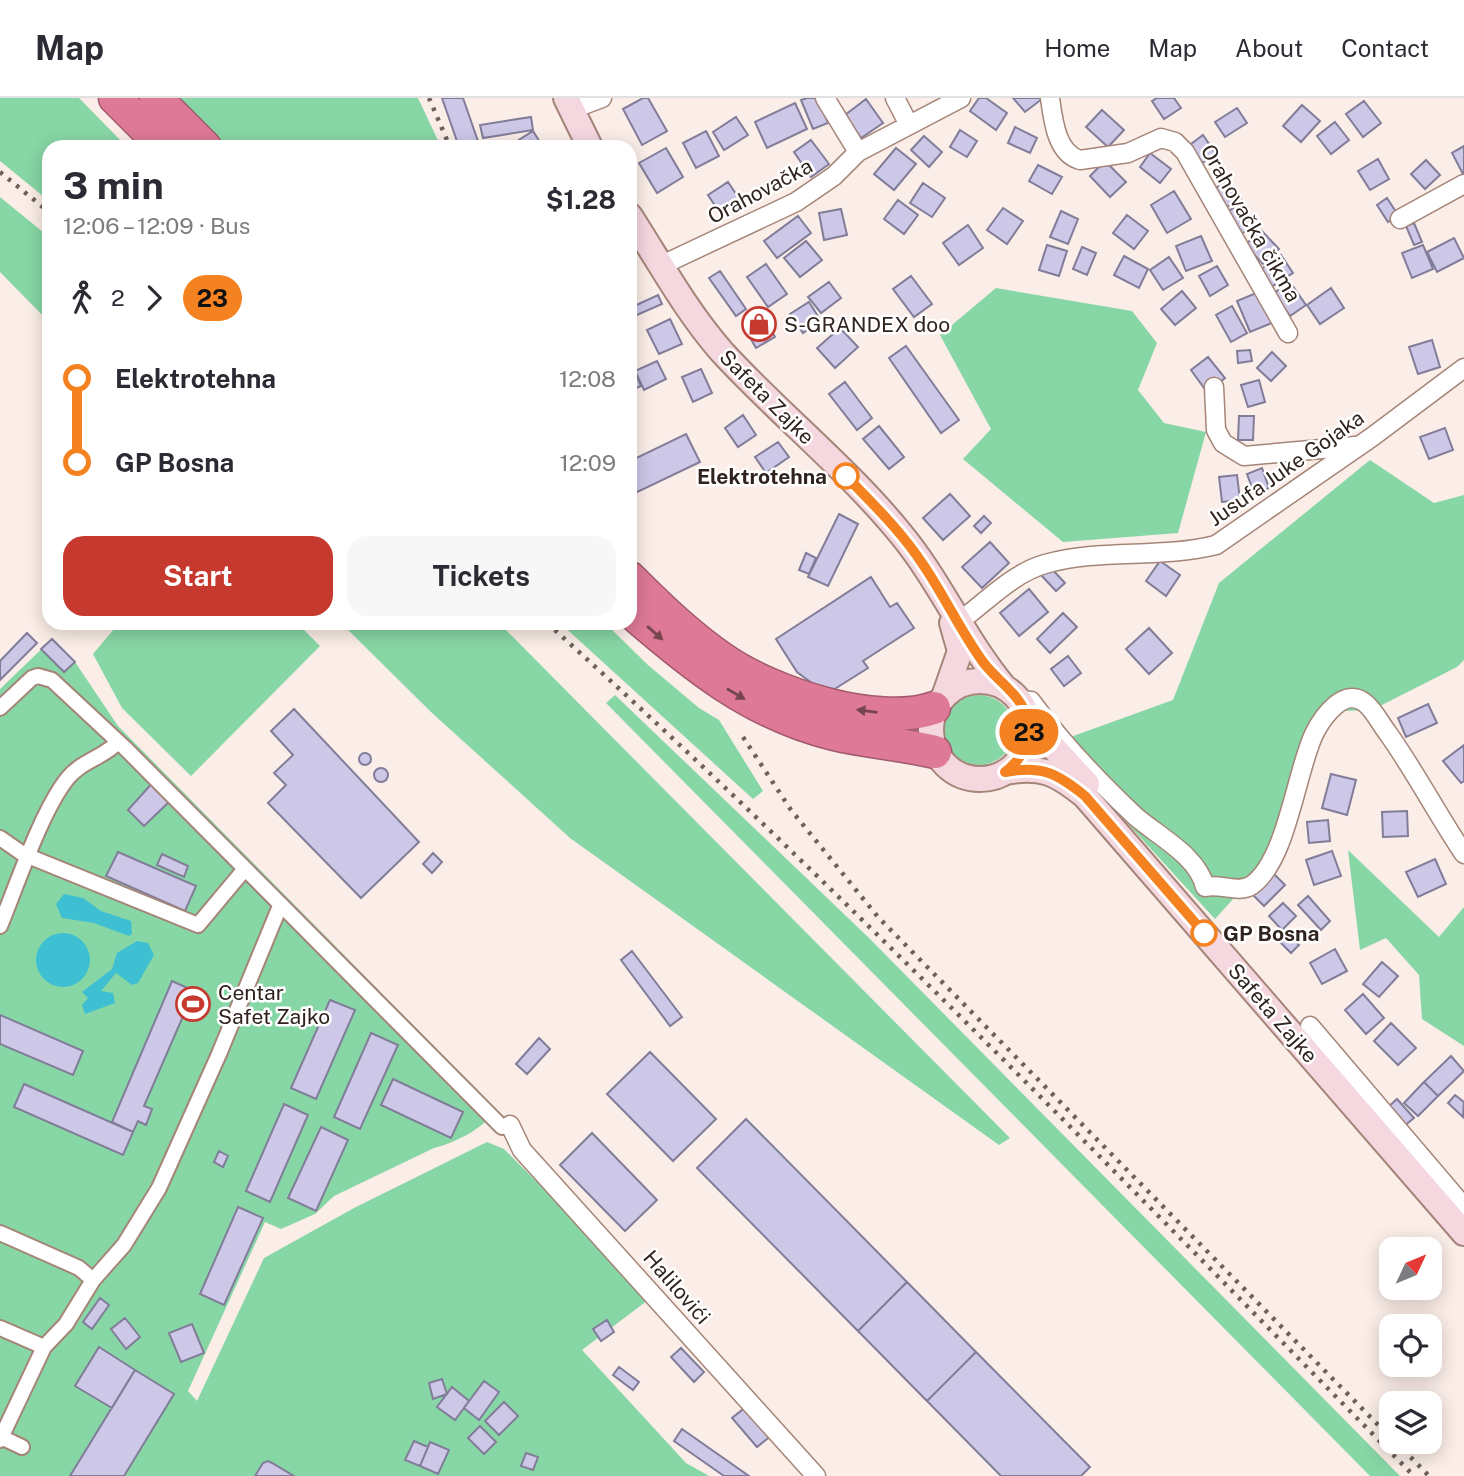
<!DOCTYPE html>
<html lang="en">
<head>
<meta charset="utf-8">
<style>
  :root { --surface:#fff; --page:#f7f7f7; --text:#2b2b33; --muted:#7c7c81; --line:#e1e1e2; --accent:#c6392e }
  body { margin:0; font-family:"Public Sans",sans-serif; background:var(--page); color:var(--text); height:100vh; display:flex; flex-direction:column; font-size:26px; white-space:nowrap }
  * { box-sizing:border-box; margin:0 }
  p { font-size:23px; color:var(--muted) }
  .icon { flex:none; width:38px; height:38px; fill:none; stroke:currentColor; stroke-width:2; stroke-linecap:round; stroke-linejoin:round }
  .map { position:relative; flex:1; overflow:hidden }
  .drawer { position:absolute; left:42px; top:42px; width:595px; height:490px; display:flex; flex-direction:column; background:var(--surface); border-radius:21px; box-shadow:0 4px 18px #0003 }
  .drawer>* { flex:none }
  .badge { padding:0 14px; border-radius:23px; font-size:24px; line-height:46px }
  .needle { width:46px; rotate:46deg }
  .buttons { position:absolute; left:1379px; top:1139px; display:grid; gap:14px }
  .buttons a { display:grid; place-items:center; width:63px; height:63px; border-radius:14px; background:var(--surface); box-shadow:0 4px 18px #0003; font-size:35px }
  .map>.badge { position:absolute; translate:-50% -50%; box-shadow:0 0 0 4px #fff }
  .legs { display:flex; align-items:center; gap:10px; height:77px; padding:0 21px; font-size:23px }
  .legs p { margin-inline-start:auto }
  .headline { display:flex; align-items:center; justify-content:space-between; height:119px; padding:0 21px }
  h1 { font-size:38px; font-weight:700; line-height:52px }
  .primary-button { display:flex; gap:14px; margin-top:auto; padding:14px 21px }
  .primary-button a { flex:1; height:80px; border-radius:21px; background:var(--accent); color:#fff; font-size:28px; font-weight:700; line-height:80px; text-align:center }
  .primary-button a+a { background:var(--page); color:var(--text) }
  ul { padding:0 21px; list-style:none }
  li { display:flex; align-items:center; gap:24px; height:84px; font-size:26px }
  li i { display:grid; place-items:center; width:10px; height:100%; margin:0 9px; background:currentColor }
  li i::after { content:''; width:18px; height:18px; margin:-9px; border:5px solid; border-radius:50%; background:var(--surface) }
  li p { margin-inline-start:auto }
  li:first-child i { background:linear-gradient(#0000 50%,currentColor 0) }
  li:last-child i { background:linear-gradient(currentColor 50%,#0000 0) }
  header { display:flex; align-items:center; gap:42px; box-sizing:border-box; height:98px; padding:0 35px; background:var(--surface); border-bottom:2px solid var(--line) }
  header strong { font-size:33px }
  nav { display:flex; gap:38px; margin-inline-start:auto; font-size:24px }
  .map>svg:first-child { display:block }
  .green { fill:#87d6a5 }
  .water { fill:#3fc0d2 }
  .building { fill:#cdc8e8; stroke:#817d99; stroke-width:2 }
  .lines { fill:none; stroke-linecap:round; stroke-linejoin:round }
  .pedestrian-casing { stroke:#a48578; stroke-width:18 }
  .minor-casing { stroke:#a48578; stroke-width:21 }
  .secondary-casing { stroke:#a48578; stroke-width:28 }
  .motorway-casing { stroke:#a15b6d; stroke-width:35 }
  .pedestrian { stroke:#fff; stroke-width:14 }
  .minor { stroke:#fff; stroke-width:18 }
  .secondary { stroke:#f5d7e0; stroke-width:24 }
  .motorway { stroke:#de7997; stroke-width:32 }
  .rail { stroke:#6e615b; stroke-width:4.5; stroke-dasharray:3.5 7; stroke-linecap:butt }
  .oneway { fill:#76454e }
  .line-1-casing { stroke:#fff; stroke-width:16 }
  .line-1 { stroke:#f58220; stroke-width:10 }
  .stop-1-dot { fill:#fff; stroke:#f58220; stroke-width:3.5 }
  .labels { text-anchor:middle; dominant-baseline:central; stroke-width:5; stroke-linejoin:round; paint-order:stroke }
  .street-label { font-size:21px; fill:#30231e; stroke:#fff }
  .poi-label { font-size:21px; fill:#30231e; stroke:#fff; text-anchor:start }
  .stop-label { font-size:21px; font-weight:bold; fill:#30231e; stroke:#fff; text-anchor:end }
</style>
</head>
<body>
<header>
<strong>Map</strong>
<nav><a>Home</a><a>Map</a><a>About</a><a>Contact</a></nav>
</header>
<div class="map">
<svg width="1464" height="1378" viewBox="0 0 1464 1378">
  <rect width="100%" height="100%" fill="#fbede7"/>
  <path class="green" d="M0,0H79L127,49H49V103L0,63Z
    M173,0H418L441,49H220Z
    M0,99L49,139V224L0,174Z
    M996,190L1132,213L1157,245L1138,292L1164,325L1206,334L1178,435L1063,444L963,361L991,331L940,237Z
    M1370,362L1434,405L1464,397V562L1457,569L1372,612L1342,613L1313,639L1279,750L1215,821L1054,645L1173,602L1219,485Z
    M119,525H297L320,548L191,678L122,610L93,556Z
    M341,525H499L1010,1040L999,1047L570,740L431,614Z
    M560,525H605L648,567L699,610L719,622L763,693L753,701Z
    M52,541L75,564L118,628L497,1012C482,1031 457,1044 434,1050L334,1098L315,1116L281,1131L265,1124L188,1293L197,1303L264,1160L354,1110L487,1044L504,1051L652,1199L582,1252L686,1365L709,1378H0V591Z
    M615,597L868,839L1400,1378H1370L606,605Z
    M944 632a35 35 0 1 1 70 0a35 35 0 1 1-70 0Z
    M1348,752L1439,839L1464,809V948L1422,921L1419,877L1386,840L1360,852Z"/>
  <path class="water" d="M64,796L83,800L101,813L131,823L132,836L129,838L94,825L62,820L56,806Z
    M36 862a27 27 0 1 1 54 0a27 27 0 1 1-54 0Z
    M137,843L148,845L154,857L138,885L132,887L116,875L101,893L113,895L115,905L85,916L82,907L88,900L82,894L112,871L117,855Z"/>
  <path class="building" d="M442,0H463L480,49H459Z
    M643,0H648L667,33L642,47L623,11Z
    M807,0H818L828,25L813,31L801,2Z
    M979,0H986L1007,15L996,32L970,13Z
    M1013,0H1041L1042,1L1025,14Z
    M1157,0H1174L1181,10L1164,21L1152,3Z
    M866,1L883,25L861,40L845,17Z
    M1364,3L1381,25L1363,39L1346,16Z
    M795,5L807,31L767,50L755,24Z
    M1302,7L1320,23L1301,44L1283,28Z
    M1237,10L1247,25L1225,39L1215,24Z
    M1102,12L1124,32L1108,49L1086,29Z
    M531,19L533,32L483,40L480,27Z
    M736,19L748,37L724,52L713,34Z
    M1335,24L1349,42L1331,56L1317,38Z
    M1015,29L1037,40L1030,55L1008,45Z
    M960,32L977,43L967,59L950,49Z
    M533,33L543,49H517L514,45Z
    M706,33L719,58L696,70L683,45Z
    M1203,37L1216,56L1199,67L1187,49Z
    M924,38L942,54L929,69L911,52Z
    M811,42L829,66L811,79L794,54Z
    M1464,48V78L1452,55Z
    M666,50L683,79L657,95L639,65Z
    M896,50L916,66L894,92L874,76Z
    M1150,55L1171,71L1160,85L1140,69Z
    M1378,61L1389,81L1370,92L1358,73Z
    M1426,62L1440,77L1425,91L1411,76Z
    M1105,63L1126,84L1110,99L1090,78Z
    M1038,67L1062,79L1052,96L1029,83Z
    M1229,82L1241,101L1223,111L1212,92Z
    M728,84L740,102L720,115L708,97Z
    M923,85L945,100L932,119L910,105Z
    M1174,93L1191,121L1167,135L1151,107Z
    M1387,100L1398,117L1388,124L1377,107Z
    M898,102L918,117L904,136L884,121Z
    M1239,106L1255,127L1238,138L1223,117Z
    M1003,110L1023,123L1007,146L987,132Z
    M841,111L847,137L824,142L819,115Z
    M1061,113L1078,121L1068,146L1050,139Z
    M1127,117L1148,133L1134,151L1113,135Z
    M798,118L811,135L777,160L764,143Z
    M1414,125L1422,144L1414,147L1406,128Z
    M968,127L983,150L959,167L943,145Z
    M1261,132L1279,151L1263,166L1245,147Z
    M1201,138L1212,163L1186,173L1176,148Z
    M1454,140L1464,160L1437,174L1427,154Z
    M806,143L822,162L800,179L784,160Z
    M1047,147L1067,153L1059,178L1039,172Z
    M1423,147L1433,171L1412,180L1402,155Z
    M1082,149L1096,155L1087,177L1073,171Z
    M1281,157L1293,175L1268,191L1257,174Z
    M1124,158L1148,171L1139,190L1114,177Z
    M1169,159L1183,180L1163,192L1150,172Z
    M766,166L787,196L768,209L747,179Z
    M1217,168L1228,187L1210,198L1199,178Z
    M720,173L746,211L736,218L709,180Z
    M911,178L932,206L914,219L893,191Z
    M829,184L841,200L821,215L808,199Z
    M1290,184L1306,207L1290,218L1274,195Z
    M1331,190L1344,210L1320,226L1307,207Z
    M1182,193L1196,210L1175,227L1161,211Z
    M1261,193L1274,224L1250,234L1237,203Z
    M658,197L662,206L630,220V210Z
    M809,204L821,223L803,235L790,216Z
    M1232,208L1247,235L1231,244L1216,217Z
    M763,218L775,239L756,250L744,229Z
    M670,221L682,246L659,256L647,232Z
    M840,230L858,249L835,270L817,250Z
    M1432,242L1440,269L1418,276L1409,249Z
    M906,248L959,322L941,335L889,260Z
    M1250,252L1252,263L1238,265L1237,253Z
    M1272,254L1286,268L1271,283L1257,270Z
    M1208,259L1225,280L1207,294L1191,272Z
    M630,262L641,288L630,293Z
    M657,263L666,281L644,292L635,273Z
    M701,271L712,295L693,304L682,279Z
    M1259,282L1265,304L1248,309L1241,287Z
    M845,284L872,320L857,332L829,296Z
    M743,317L756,337L738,349L725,330Z
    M1239,318H1254L1253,342H1238Z
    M879,328L904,359L889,371L863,341Z
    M1445,330L1453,352L1429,361L1420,339Z
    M686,336L700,364L631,397L630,363Z
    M778,344L789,359L766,375L755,359Z
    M1262,370L1269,390L1254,395L1247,376Z
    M1237,377L1240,402L1222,404L1219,379Z
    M950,396L970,418L943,442L923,420Z
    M839,416L858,426L828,488L808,479Z
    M984,418L991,425L981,435L974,428Z
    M990,444L1009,465L982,490L962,469Z
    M806,455L816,460L809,476L799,472Z
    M1160,463L1180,477L1166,498L1146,483Z
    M1050,469L1065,485L1056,493L1041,477Z
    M871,479L890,509L897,505L914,530L863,563L868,570L833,592L817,589L797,574L776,541Z
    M1029,491L1048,514L1019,538L1000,515Z
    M1063,515L1077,529L1050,555L1037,541Z
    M1149,530L1172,555L1149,576L1126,551Z
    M27,535L37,545L0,582V563Z
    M52,541L75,564L64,574L41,551Z
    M1068,558L1081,575L1064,588L1051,571Z
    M1428,606L1437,625L1406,639L1398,620Z
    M294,611L419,744L361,800L268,705L286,687L274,675L293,657L271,633Z
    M1464,647V683L1461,685L1443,663Z
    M359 661a6 6 0 1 1 12 0a6 6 0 1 1-12 0Z
    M374 677a7 7 0 1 1 14 0a7 7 0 1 1-14 0Z
    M1331,676L1356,682L1347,717L1322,710Z
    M155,682L173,700L144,728L128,712Z
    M1407,713L1408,738L1383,739L1382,714Z
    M1328,722L1330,743L1309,745L1307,724Z
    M1332,753L1341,778L1314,787L1306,762Z
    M118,754L196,788L185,813L106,778Z
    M433,755L442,764L432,775L423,766Z
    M162,756L188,768L184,779L157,767Z
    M1435,761L1446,786L1418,799L1406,774Z
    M1270,772L1285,787L1264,808L1249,793Z
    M1308,798L1330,823L1321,832L1298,807Z
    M1283,805L1296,818L1282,832L1269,818Z
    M1283,831L1299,847L1291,855L1275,839Z
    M1335,851L1347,873L1322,886L1310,865Z
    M632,853L682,919L670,928L621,862Z
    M1382,864L1398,878L1379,899L1363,886Z
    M172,883L194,893L144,1008L152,1011L146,1027L138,1023L133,1034L112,1024Z
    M1363,896L1384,920L1366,936L1345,912Z
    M330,902L355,912L316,1001L291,990Z
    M0,917L83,953L73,977L0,946Z
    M1391,925L1416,950L1398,967L1374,943Z
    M371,935L398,947L360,1031L334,1019Z
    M539,940L550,951L527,976L516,966Z
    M650,954L716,1021L673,1063L607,996Z
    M1451,958L1464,973L1438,998L1424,984Z
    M393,981L463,1014L451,1040L381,1007Z
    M1424,984L1438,998L1418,1018L1404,1005Z
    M24,986L133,1034L123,1057L14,1009Z
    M1455,997L1464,1004L1463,1019L1448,1005Z
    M1397,1001L1414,1020L1403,1029L1387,1010Z
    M284,1006L308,1017L270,1104L246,1093Z
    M746,1021L907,1184L858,1233L697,1070Z
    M321,1029L348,1042L316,1113L288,1100Z
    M592,1035L657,1102L625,1133L560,1067Z
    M219,1053L228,1058L223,1069L214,1064Z
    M238,1109L263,1120L224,1207L200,1196Z
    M907,1184L976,1254L927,1303L858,1233Z
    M100,1200L109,1207L92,1231L83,1224Z
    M125,1220L140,1239L126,1251L111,1231Z
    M607,1222L614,1234L601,1243L593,1231Z
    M192,1226L204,1255L181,1264L169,1235Z
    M99,1249L135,1272L112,1310L75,1288Z
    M681,1250L704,1274L694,1284L671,1259Z
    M976,1254L1090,1369L1081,1378H1001L927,1303Z
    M619,1269L639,1284L633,1292L613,1277Z
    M135,1272L174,1296L124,1378H70Z
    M442,1281L447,1296L433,1301L429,1285Z
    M484,1283L499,1294L479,1322L464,1310Z
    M452,1289L469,1303L455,1322L437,1309Z
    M504,1304L518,1318L499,1337L485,1323Z
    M747,1308L772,1337L757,1349L732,1320Z
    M480,1328L496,1344L484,1356L468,1340Z
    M682,1331L749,1378H724L674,1343Z
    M414,1343L428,1349L420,1368L405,1362Z
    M430,1344L449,1352L438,1376L420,1368Z
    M526,1355L538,1359L533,1372L521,1368Z
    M268,1363L272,1365L294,1378H255L263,1365Z"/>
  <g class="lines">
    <g class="pedestrian-casing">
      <path id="pedestrian" d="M0,610L32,580L38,578L52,582L125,650L502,1029
        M0,740L23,756L198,827L244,772
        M0,828C17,787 41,714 67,681C81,663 103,660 118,644
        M0,1135L79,1170L93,1182
        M0,1230L44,1249
        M1,1339L22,1349
        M0,1342L44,1249L66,1226L93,1182L124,1147L159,1090L219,956L280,808"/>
    </g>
    <g class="minor-casing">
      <path id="minor" d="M825,0L858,54
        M895,0L909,27
        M1050,0C1053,21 1056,55 1080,62L1128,55L1161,40L1175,44L1185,54L1288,235
        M570,12L602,0
        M1400,121L1464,86
        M662,167L796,104L834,78L858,54L961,0
        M1214,289L1216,332L1223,345L1244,358L1355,348
        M960,523C986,504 1013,475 1045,466C1100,450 1160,461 1216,447L1372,339L1464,270
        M1019,602L1031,603C1061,644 1098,683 1135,718C1158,738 1198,758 1205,789C1220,785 1239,796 1252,787C1287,762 1296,674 1314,636C1323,618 1345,588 1365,605C1374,612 1380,625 1387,634C1415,673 1437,716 1464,756
        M1310,928L1464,1109
        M510,1027L522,1052L816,1378"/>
    </g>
    <g class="secondary-casing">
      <path id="secondary" d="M566,0L590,49
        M630,118C659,163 686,213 722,254C779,316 847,370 900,435C940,483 964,541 1004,589
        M931 632a49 49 0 1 1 98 0a49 49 0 1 1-98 0Z
        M945,596L960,553L952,525
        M1028,622L1087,686
        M1005,674C1041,667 1057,675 1085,698L1464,1135"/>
    </g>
    <g class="motorway-casing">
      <path id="motorway" d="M115,0L164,49
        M156,0L205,49
        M630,480C659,509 690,539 724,562C772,595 877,630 934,610
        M630,513C692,567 752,616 834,636C868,644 902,646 935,654"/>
    </g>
    <use href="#pedestrian" class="pedestrian"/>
    <use href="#minor" class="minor"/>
    <use href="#secondary" class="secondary"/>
    <use href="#motorway" class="motorway"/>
    <path class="rail" d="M429,0L450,49
      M0,74L49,114
      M547,525C849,797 1129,1089 1414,1378
      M743,639L791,712L878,819L1391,1340
      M1396,1344L1429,1378"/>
  </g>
  <defs><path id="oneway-solid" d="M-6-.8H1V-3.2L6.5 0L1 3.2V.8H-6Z" transform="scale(1.75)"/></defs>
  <g class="oneway">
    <use href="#oneway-solid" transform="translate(655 535) rotate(41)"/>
    <use href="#oneway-solid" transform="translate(736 596) rotate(30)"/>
    <use href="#oneway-solid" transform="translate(867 613) rotate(-173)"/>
  </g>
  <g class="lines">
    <g class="line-1-casing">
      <path id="line-1" d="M846,378C874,407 902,434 924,468C945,499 961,534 983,564C998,584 1023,598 1028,623C1032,644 1021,662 1005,674C1041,667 1057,675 1085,698L1204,835"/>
    </g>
    <use href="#line-1" class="line-1"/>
  </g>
  <defs>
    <g id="shop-ring" transform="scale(1.75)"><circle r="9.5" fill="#fff" stroke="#c6392e" stroke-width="1.5"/><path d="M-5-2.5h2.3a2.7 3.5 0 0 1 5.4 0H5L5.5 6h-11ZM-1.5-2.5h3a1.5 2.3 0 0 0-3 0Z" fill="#c6392e"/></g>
    <g id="stadium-ring" transform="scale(1.75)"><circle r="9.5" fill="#fff" stroke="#c6392e" stroke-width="1.5"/><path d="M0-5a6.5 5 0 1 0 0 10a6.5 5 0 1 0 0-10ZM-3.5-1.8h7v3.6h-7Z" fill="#c6392e"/></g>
  </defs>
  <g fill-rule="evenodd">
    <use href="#shop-ring" x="759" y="226"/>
    <use href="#stadium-ring" x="193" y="906"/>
  </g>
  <g class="stop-1-dot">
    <circle cx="846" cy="378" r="12"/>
    <circle cx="1204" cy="835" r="12"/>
  </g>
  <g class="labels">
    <g class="street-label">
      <text transform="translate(760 93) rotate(-28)">Orahovačka</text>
      <text transform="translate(1251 125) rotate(60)">Orahovačka čikma</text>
      <text transform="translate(767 299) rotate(45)">Safeta Zajke</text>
      <text transform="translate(1286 370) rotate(-35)">Jusufa Juke Gojaka</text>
      <text transform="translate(1273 915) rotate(49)">Safeta Zajke</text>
      <text transform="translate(677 1189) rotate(49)">Halilovići</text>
    </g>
    <g class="poi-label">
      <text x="784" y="226">S-GRANDEX doo</text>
      <text x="218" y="894">Centar<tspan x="218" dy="24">Safet Zajko</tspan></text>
    </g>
    <g class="stop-label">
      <text x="827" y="378">Elektrotehna</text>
      <text x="1223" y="835" text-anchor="start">GP Bosna</text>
    </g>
  </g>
</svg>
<div class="buttons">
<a><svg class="needle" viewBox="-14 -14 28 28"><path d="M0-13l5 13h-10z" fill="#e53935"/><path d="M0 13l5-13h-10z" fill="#7c7c81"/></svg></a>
<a><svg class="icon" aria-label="locate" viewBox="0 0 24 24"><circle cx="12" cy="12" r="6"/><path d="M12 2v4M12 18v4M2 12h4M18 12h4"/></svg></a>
<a><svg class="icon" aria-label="layers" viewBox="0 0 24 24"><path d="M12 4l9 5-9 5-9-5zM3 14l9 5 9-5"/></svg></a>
</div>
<b class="badge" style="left:1029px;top:634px;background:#f58220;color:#111">23</b>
<section class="drawer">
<div class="headline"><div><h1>3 min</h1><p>12:06 – 12:09 · Bus</p></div><b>$1.28</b></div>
<div class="legs"><svg class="icon" aria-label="walk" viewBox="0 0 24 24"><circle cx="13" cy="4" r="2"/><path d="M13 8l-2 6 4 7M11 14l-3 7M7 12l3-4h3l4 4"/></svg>2<svg class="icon" aria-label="forward" viewBox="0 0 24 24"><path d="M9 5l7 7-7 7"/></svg><b class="badge" style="background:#f58220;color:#111">23</b></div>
<ul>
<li><i style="color:#f58220"></i><b>Elektrotehna</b><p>12:08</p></li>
<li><i style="color:#f58220"></i><b>GP Bosna</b><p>12:09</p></li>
</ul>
<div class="primary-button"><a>Start</a><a>Tickets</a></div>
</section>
</div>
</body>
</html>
